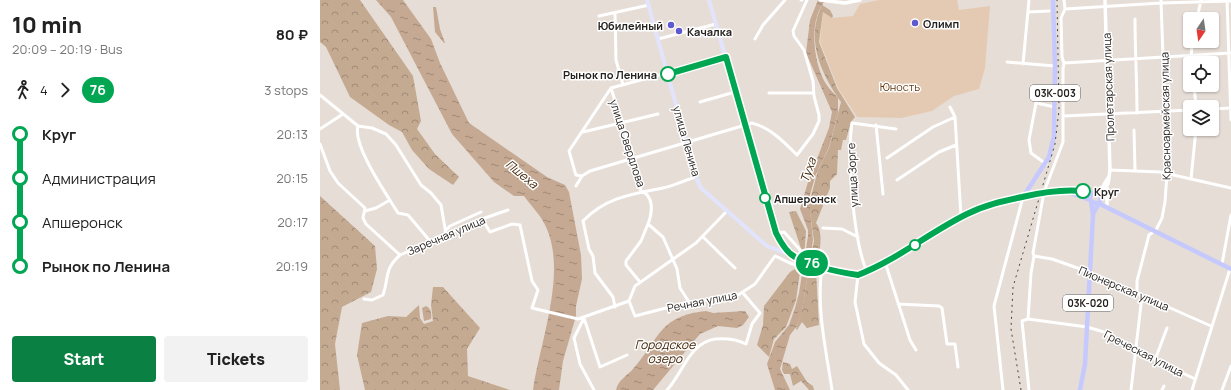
<!DOCTYPE html>
<html lang="en">
<head>
<meta charset="utf-8">
<style>
  :root { --surface:#fff; --page:#f2f2f2; --text:#222; --muted:#767676; --accent:#0b8043 }
  body { margin:0; font-family:Manrope,sans-serif; background:var(--page); color:var(--text); height:100vh; display:flex; flex-direction:column; font-size:15px; white-space:nowrap }
  * { box-sizing:border-box; margin:0 }
  p { font-size:13px; color:var(--muted) }
  .icon { flex:none; width:22px; height:22px; fill:none; stroke:currentColor; stroke-width:2; stroke-linecap:round; stroke-linejoin:round }
  .map { position:relative; flex:1; overflow:hidden }
  .panel { display:flex; flex-direction:column; background:var(--surface); width:320px }
  .panel>* { flex:none }
  .badge { padding:0 8px; border-radius:13px; font-size:14px; line-height:26px }
  .needle { width:26px; rotate:193deg }
  .tools { position:absolute; left:863px; top:12px; display:grid; gap:8px }
  .tools a { display:grid; place-items:center; width:36px; height:36px; border-radius:4px; background:var(--surface); box-shadow:0 1px 3px #0004; font-size:20px }
  .map>.badge { position:absolute; translate:-50% -50%; box-shadow:0 0 0 2px #fff }
  .legs { display:flex; align-items:center; gap:6px; height:44px; padding:0 12px; font-size:13px }
  .legs p { margin-inline-start:auto }
  .head { display:flex; align-items:center; justify-content:space-between; height:68px; padding:0 12px }
  h1 { font-size:22px; font-weight:800; line-height:30px }
  .button { display:flex; gap:8px; margin-top:auto; padding:8px 12px }
  .button a { flex:1; height:46px; border-radius:4px; background:var(--accent); color:#fff; font-size:16px; font-weight:800; line-height:46px; text-align:center }
  .button a+a { background:var(--page); color:var(--text) }
  ul { padding:0 12px; list-style:none }
  li { display:flex; align-items:center; gap:14px; height:44px; font-size:15px }
  li i { display:grid; place-items:center; width:6px; height:100%; margin:0 5px; background:currentColor }
  li i::after { content:''; width:10px; height:10px; margin:-5px; border:3px solid; border-radius:50%; background:var(--surface) }
  li p { margin-inline-start:auto }
  li:first-child i { background:linear-gradient(#0000 50%,currentColor 0) }
  li:last-child i { background:linear-gradient(currentColor 50%,#0000 0) }
  main { display:flex; flex:1; min-height:0 }
  .map>svg:first-child { display:block }
  .green { fill:#e5cab3 }
  .forest { fill:url(#forest-crowns) }
  .water { fill:url(#water-ripples) }
  .lines { fill:none; stroke-linecap:round; stroke-linejoin:round }
  .minor { stroke:#fff; stroke-width:3 }
  .tertiary { stroke:#fff; stroke-width:3.5 }
  .secondary { stroke:#e2e4fe; stroke-width:4 }
  .primary { stroke:#c6c9fd; stroke-width:4.5 }
  .rail { stroke:#4a4542; stroke-width:1; stroke-dasharray:2 4; stroke-linecap:butt }
  .line-1-casing { stroke:#fff; stroke-width:9 }
  .line-1 { stroke:#00a651; stroke-width:6 }
  .poi-dot { fill:#5e59d1; stroke:#fff; stroke-width:1.5 }
  .stop-1-dot { fill:#fff; stroke:#00a651; stroke-width:2 }
  .labels { text-anchor:middle; dominant-baseline:central; stroke-width:3; stroke-linejoin:round; paint-order:stroke }
  .shield { fill:#fff; stroke:#666462; stroke-width:1 }
  .shield-label { font-size:10px; font-weight:bold; fill:#25211f }
  .poi-label { font-size:11px; font-weight:bold; fill:#25211f; stroke:#fff; text-anchor:start }
  .stop-label { font-size:11px; font-weight:bold; fill:#25211f; stroke:#fff; text-anchor:start }
  .park-label { font-size:11px; fill:#613a13; stroke:#fff }
  .street-label { font-size:11px; fill:#25211f; stroke:#fff }
  .water-label { font-size:12px; font-style:italic; fill:#412405; stroke:#fff }
</style>
</head>
<body>
<main>
<section class="panel">
<div class="head"><div><h1>10 min</h1><p>20:09 – 20:19 · Bus</p></div><b>80 ₽</b></div>
<div class="legs"><svg class="icon" aria-label="walk" viewBox="0 0 24 24"><circle cx="13" cy="4" r="2"/><path d="M13 8l-2 6 4 7M11 14l-3 7M7 12l3-4h3l4 4"/></svg>4<svg class="icon" aria-label="forward" viewBox="0 0 24 24"><path d="M9 5l7 7-7 7"/></svg><b class="badge" style="background:#00a651;color:#fff">76</b><p>3 stops</p></div>
<ul>
<li><i style="color:#00a651"></i><b>Круг</b><p>20:13</p></li>
<li><i style="color:#00a651"></i><span>Администрация</span><p>20:15</p></li>
<li><i style="color:#00a651"></i><span>Апшеронск</span><p>20:17</p></li>
<li><i style="color:#00a651"></i><b>Рынок по Ленина</b><p>20:19</p></li>
</ul>
<div class="button"><a>Start</a><a>Tickets</a></div>
</section>
<div class="map">
<svg width="911" height="390" viewBox="0 0 911 390">
  <defs>
    <pattern id="forest-crowns" width="20" height="18" patternUnits="userSpaceOnUse"><rect width="20" height="18" fill="#c5aa92"/><path d="M2 6a3 3 0 1 1 6 0M12 15a3 3 0 1 1 6 0" fill="none" stroke="#a08a77"/></pattern>
    <pattern id="water-ripples" width="26" height="14" patternUnits="userSpaceOnUse"><rect width="26" height="14" fill="#c5a992"/><path d="M2 4q2-2 4 0t4 0M15 11q2-2 4 0t4 0" fill="none" stroke="#a08977"/></pattern>
  </defs>
  <rect width="100%" height="100%" fill="#e6ddd6"/>
  <path class="green" d="M559,0H637L639,10L670,6L665,68L659,89L634,96L612,111L581,118L537,117L518,88L500,42L503,12L512,18L533,16L540,4Z"/>
  <path class="forest" d="M0,0H40L93,76L101,121L97,129L115,154L139,177L133,185L109,169L92,150L82,132L69,125L30,97L6,47L0,42Z
    M502,5L510,10L513,16L512,18L503,12L499,42L517,88L535,117L531,122L526,140H523L521,150H518L517,174L510,181V188L496,223C504,233 499,249 499,261L495,262L490,260L494,241L489,204L498,170L509,148L521,102C501,74 485,39 502,5Z
    M0,196L55,246L57,269L51,292L22,307L15,344L20,390H0Z
    M476,211L486,231L484,259C480,244 474,228 469,212Z
    M481,265L476,300L466,327L454,339L449,357L437,345L443,325L444,306L470,272Z
    M489,266L496,270L499,325L487,328L482,322L477,330L476,329L482,311Z
    M113,287H123L160,328L147,349L148,376L190,390H45L37,355L42,323L68,316L86,317L99,305L100,318L104,324L113,321L111,305Z
    M463,362L470,364L472,369L477,366L487,382L493,386L494,390H489L481,381L473,386L470,374H464L462,370Z"/>
  <path class="water" d="M56,0H83L111,39L120,63L149,123L227,177L245,185L249,192L261,255L262,279L256,306V316L243,361L239,390H213C220,341 249,269 224,223C219,213 210,205 204,196H194L174,182L132,134L71,17Z
    M498,0H506C488,18 493,63 506,84C509,89 514,93 518,98V113L509,147L496,174L489,198L493,240L482,312L477,326L470,335L460,369L470,390H455L447,364L455,342L469,325L475,308L479,293L488,236V230L480,209L488,182L509,128L512,112L486,53L490,20Z
    M113,7H116L120,29L125,43H124L115,32Z
    M106,306C111,308 112,314 111,319L104,321L102,308Z
    M386,311L393,313L425,311L429,317L423,325L417,328L398,326L380,334L333,390H296C298,380 307,376 313,369C340,339 338,316 386,311Z"/>
  <g class="lines">
    <path class="minor" d="M481,0H482
      M907,0L911,120
      M745,9L841,3L911,1
      M708,12L729,11
      M295,14L296,60L303,85
      M279,16L329,5
      M815,19C815,50 817,81 817,113
      M877,19L881,0
      M338,39L396,24
      M435,39L443,25L465,0
      M687,62L735,66
      M744,63L911,53
      M871,63L872,41
      M703,64L709,0
      M874,85L876,107
      M717,87L716,103L709,140L711,153L726,164
      M291,88L313,157L321,191C335,196 332,214 328,224L343,237L357,269L360,288L369,302
      M449,93H494
      M0,95L38,126L52,128L66,134L76,145L101,185L111,193L121,205L126,234
      M380,102L415,92
      M716,103L735,107
      M630,107L635,117
      M892,109L911,108
      M744,116L870,110
      M635,117L641,217
      M556,125L563,194
      M38,126C32,145 67,195 78,213L88,215L110,241
      M0,129L23,114
      M814,130L815,170
      M263,132L338,114
      M0,144L10,171L18,183L45,208L43,218L46,224L80,255
      M567,158L613,127L635,117
      M790,170L840,172L911,188
      M262,176L256,175L255,172L249,151L291,88L406,57
      M871,179L876,129
      M577,180L619,152L636,145
      M256,186L262,176L270,171L432,123C451,128 464,142 477,155L493,134L499,121V115L494,96L493,81L484,50L474,36L473,31L487,0
      M45,211L56,208L70,200
      M162,219L170,232L192,224L200,225L212,281L218,290L212,308L258,319L309,301L315,286L376,243L407,211
      M503,228L522,229L538,237
      M125,231L130,226L161,212
      M383,237L415,268
      M714,256L732,259L769,272L891,326
      M565,262L590,340L596,350
      M902,264L911,215
      M502,267C496,307 506,350 512,390
      M547,272C533,240 527,157 532,123L576,129
      M538,275L535,302L544,344L559,363L576,375L588,390
      M320,282L306,265V261L321,241L328,224
      M817,294V281L829,235L836,230L842,218L845,202L847,173L841,0
      M44,299L52,300L63,295C69,278 64,269 80,255L162,219L188,210
      M309,301L315,316L369,302L415,297L435,284L455,256C463,259 468,263 476,265L480,262L483,253L464,232L456,233
      M578,304L619,306L622,308L627,344H635L638,367
      M295,307L293,297L275,273L273,256L269,249L263,221C286,197 313,194 343,188C354,186 365,180 376,177
      M264,318L280,367L307,355
      M264,318L254,338L260,364L274,390
      M708,319L711,273L714,256L713,253L724,192L743,142V69L744,63L742,57L741,18L745,9L744,0
      M835,360L847,328
      M347,390C363,373 369,343 395,339C407,338 416,339 426,344L432,324L440,313L423,293
      M683,390L674,306L703,197
      M709,390L702,321L708,319L767,327L784,332L817,351L875,379
      M811,390L822,296
      M842,390L844,386
      M872,390L910,269
      M902,390L911,366"/>
    <path class="tertiary" d="M500,0L525,3L540,0
      M775,193L782,188L788,178
      M781,197L788,184L790,170L785,0
      M787,205V188"/>
    <path class="secondary" d="M327,0L376,177L381,188L447,246L495,264L538,275C577,260 610,232 648,213C665,205 684,201 703,197
      M389,0L456,233L473,255"/>
    <path class="primary" d="M748,192L770,200
      M703,197L729,157L734,136L735,66L733,0
      M703,197L741,190L774,193
      M778,203L911,269
      M773,214L781,199L779,194L774,193L770,196V200L774,203H778
      M760,390L765,364L773,215L771,201"/>
    <path class="rail" d="M701,390L691,329L693,287L735,144L739,110L737,0"/>
  </g>
  <g class="lines">
    <g class="line-1-casing">
      <path id="line-1" d="M348,74L406,57L456,233C460,241 467,253 475,257C493,267 518,272 538,275C577,260 610,232 647,214C665,205 683,201 702,197C723,192 742,189 763,191"/>
    </g>
    <use href="#line-1" class="line-1"/>
  </g>
  <g class="poi-dot">
    <circle cx="595" cy="23" r="4"/>
    <circle cx="351" cy="25" r="4"/>
    <circle cx="359" cy="31" r="4"/>
  </g>
  <g class="stop-1-dot">
    <circle cx="348" cy="74" r="7"/>
    <circle cx="763" cy="191" r="7"/>
    <circle cx="445" cy="198" r="5"/>
    <circle cx="595" cy="245" r="5"/>
  </g>
  <g class="labels">
    <g class="shield">
      <rect x="710" y="85" width="50" height="16" rx="3"/>
      <rect x="743" y="295" width="50" height="16" rx="3"/>
    </g>
    <g class="shield-label">
      <text x="735" y="93">03К-003</text>
      <text x="768" y="303">03К-020</text>
    </g>
    <g class="poi-label">
      <text x="603" y="23">Олимп</text>
      <text x="343" y="25" text-anchor="end">Юбилейный</text>
      <text x="367" y="31">Качалка</text>
    </g>
    <g class="stop-label">
      <text x="337" y="74" text-anchor="end">Рынок по Ленина</text>
      <text x="774" y="191">Круг</text>
      <text x="454" y="198">Апшеронск</text>
    </g>
    <g class="park-label">
      <text x="580" y="86">Юность</text>
    </g>
    <g class="street-label">
      <text transform="translate(788 87) rotate(-92)">Пролетарская улица</text>
      <text transform="translate(845 116) rotate(-91)">Красноармейская улица</text>
      <text transform="translate(367 141) rotate(74)">улица Ленина</text>
      <text transform="translate(308 143) rotate(72)">улица Свердлова</text>
      <text transform="translate(532 175) rotate(-93)">улица Зорге</text>
      <text transform="translate(126 235) rotate(-23)">Заречная улица</text>
      <text transform="translate(804 288) rotate(23)">Пионерская улица</text>
      <text transform="translate(382 301) rotate(-11)">Речная улица</text>
      <text transform="translate(824 353) rotate(27)">Греческая улица</text>
    </g>
    <g class="water-label">
      <text transform="translate(488 170) rotate(-71)">Туха</text>
      <text transform="translate(202 174) rotate(39)">Пшеха</text>
      <text x="345" y="344">Городское<tspan x="345" dy="14">озеро</tspan></text>
    </g>
  </g>
</svg>
<div class="tools">
<a><svg class="needle" viewBox="-14 -14 28 28"><path d="M0-13l5 13h-10z" fill="#e53935"/><path d="M0 13l5-13h-10z" fill="#767676"/></svg></a>
<a><svg class="icon" aria-label="locate" viewBox="0 0 24 24"><circle cx="12" cy="12" r="6"/><path d="M12 2v4M12 18v4M2 12h4M18 12h4"/></svg></a>
<a><svg class="icon" aria-label="layers" viewBox="0 0 24 24"><path d="M12 4l9 5-9 5-9-5zM3 14l9 5 9-5"/></svg></a>
</div>
<b class="badge" style="left:492px;top:263px;background:#00a651;color:#fff">76</b>
</div>
</main>
</body>
</html>
